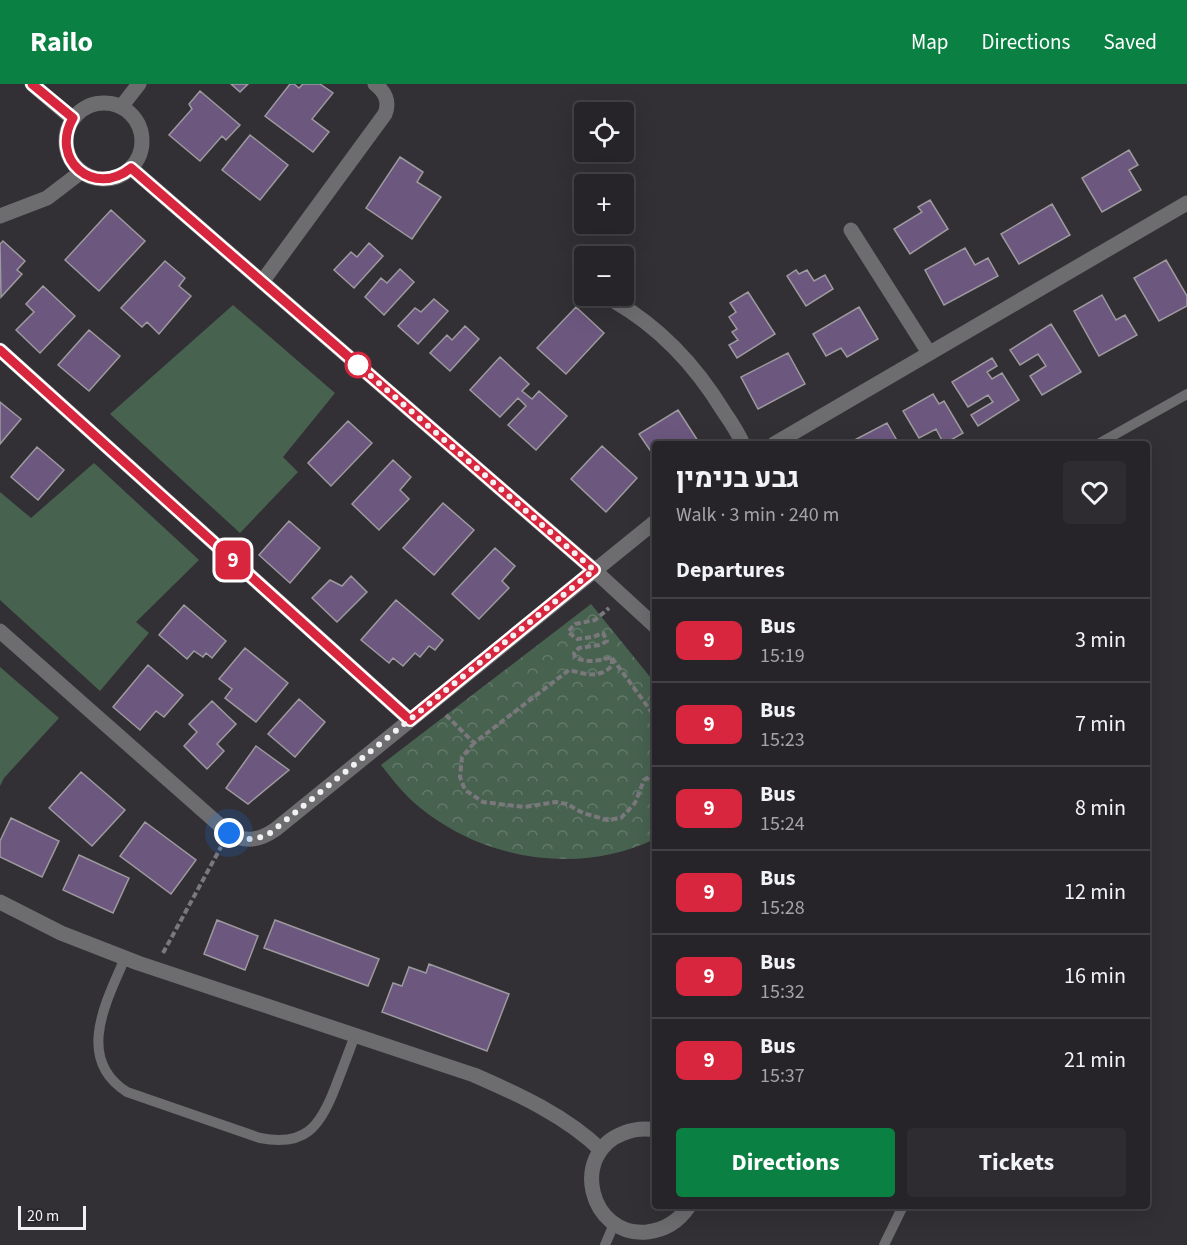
<!DOCTYPE html>
<html lang="en">
<head>
<meta charset="utf-8">
<style>
  :root { --surface:#262428; --page:#2e2c30; --text:#f1f3f6; --muted:#a4a4a8; --line:#424145; --accent:#0b8043 }
  body { margin:0; font-family:"Source Sans 3",Heebo,sans-serif; background:var(--page); color:var(--text); height:100vh; display:flex; flex-direction:column; font-size:22px; white-space:nowrap }
  * { box-sizing:border-box; margin:0 }
  p { font-size:20px; color:var(--muted) }
  .icon { flex:none; width:33px; height:33px; fill:none; stroke:currentColor; stroke-width:2; stroke-linecap:round; stroke-linejoin:round }
  .map { position:relative; flex:1; overflow:hidden }
  .sheet { position:absolute; left:652px; top:357px; width:498px; height:768px; display:flex; flex-direction:column; background:var(--surface); border-radius:6px; box-shadow:0 6px 24px #0002,0 0 0 2px var(--line) }
  .sheet>* { flex:none }
  .badge { padding:0 12px; border-radius:9px; font-size:21px; line-height:39px }
  .tools { position:absolute; left:574px; top:18px; display:grid; gap:12px }
  .tools a { display:grid; place-items:center; width:60px; height:60px; border-radius:6px; background:var(--surface); box-shadow:0 6px 24px #0002,0 0 0 2px var(--line); font-size:30px }
  .scale { position:absolute; left:18px; bottom:15px; width:68px; box-sizing:border-box; padding-left:6px; border:3px solid #f2f0f3; border-top:0; font-size:16px; line-height:21px; white-space:nowrap; color:#f2f0f3; -webkit-text-stroke:4px #29272b; paint-order:stroke }
  .you { position:absolute; width:30px; height:30px; margin:-15px; border:4px solid #fff; border-radius:50%; background:#1a73e8; box-shadow:0 0 0 9px #1a73e833 }
  .map>.badge { position:absolute; translate:-50% -50%; box-shadow:0 0 0 3px #fff }
  h2 { padding:0 24px; font-size:22px; line-height:54px }
  .round { display:grid; place-items:center; flex:none; width:63px; height:63px; border-radius:6px; background:var(--page) }
  .summary { display:flex; align-items:center; justify-content:space-between; height:102px; padding:0 24px }
  h1 { font-size:28px; font-weight:700; line-height:45px }
  .button { display:flex; gap:12px; margin-top:auto; padding:12px 24px }
  .button a { flex:1; height:69px; border-radius:6px; background:var(--accent); color:#fff; font-size:24px; font-weight:700; line-height:69px; text-align:center }
  .button a+a { background:var(--page); color:var(--text) }
  ul { padding:0; list-style:none }
  li { display:flex; align-items:center; gap:18px; height:84px; padding:0 24px; border-top:2px solid var(--line) }
  li div { flex:1 }
  li b { display:block; font-size:22px }
  li em { font-style:normal }
  li .badge { min-width:66px; font-weight:700; text-align:center }
  header { display:flex; align-items:center; gap:36px; box-sizing:border-box; height:84px; padding:0 30px; background:var(--accent); color:#fff }
  header strong { font-size:28px }
  nav { display:flex; gap:33px; margin-inline-start:auto; font-size:21px }
  .map>svg:first-child { display:block }
  .green { fill:#486250 }
  .park { fill:url(#park-crowns) }
  .building { fill:#6c577f; stroke:#9d9a9f; stroke-width:1.5 }
  .lines { fill:none; stroke-linecap:round; stroke-linejoin:round }
  .path { stroke:#7a787c; stroke-width:4; stroke-dasharray:6 3; stroke-linecap:butt }
  .lane { stroke:#6d6c6e; stroke-width:10 }
  .street { stroke:#6d6c6e; stroke-width:15 }
  .line-casing { stroke:#fff; stroke-width:14 }
  .line { stroke:#d7263d; stroke-width:9 }
  .walk { stroke:#f2f0f3; stroke-width:6; stroke-dasharray:0 10.8 }
  .stop-dot { fill:#fff; stroke:#d7263d; stroke-width:3 }
</style>
</head>
<body>
<header>
<strong>Railo</strong>
<nav><a>Map</a><a>Directions</a><a>Saved</a></nav>
</header>
<div class="map">
<svg width="1187" height="1161" viewBox="0 0 1187 1161">
  <defs>
    <pattern id="park-crowns" width="20" height="18" patternUnits="userSpaceOnUse" patternTransform="scale(1.5)"><rect width="20" height="18" fill="#486250"/><path d="M2 6a3 3 0 1 1 6 0M12 15a3 3 0 1 1 6 0" fill="none" stroke="#63796a"/></pattern>
  </defs>
  <rect width="100%" height="100%" fill="#333035"/>
  <path class="green" d="M233,221L335,309L283,373L298,388L240,449L110,330Z
    M94,379L199,476L136,538L149,549L100,607L0,516V408L31,434Z
    M0,583L59,634L4,694L0,702Z"/>
  <path class="park" d="M591,520L655,599V755C575,794 472,774 408,713C398,703 390,692 381,681Z"/>
  <path class="building" d="M231,0H248L240,8Z
    M290,0H294L299,4L303,0H320L333,9L312,35L329,48L313,68L265,32Z
    M200,7L240,41L226,56L222,52L200,77L169,51L192,25L189,20Z
    M250,51L288,81L260,116L222,86Z
    M1129,66L1138,81L1129,86L1141,106L1102,128L1082,94Z
    M400,73L423,88L417,98L441,113L412,155L366,124Z
    M930,116L948,145L910,170L894,145L922,128L918,123Z
    M1052,120L1070,151L1019,180L1001,150Z
    M111,126L145,157L99,207L65,176Z
    M3,157L25,177L17,186L22,190L1,213L0,160Z
    M369,159L383,172L354,204L334,186L351,168L357,173Z
    M965,164L975,181L988,174L998,192L944,221L925,186Z
    M1166,176L1187,212V222L1159,237L1134,194Z
    M165,177L185,194L179,202L191,212L159,250L147,238L142,243L121,224Z
    M400,185L414,198L384,231L365,213L381,194L387,199Z
    M796,186L799,190L807,186L814,197L825,191L833,205L806,222L787,192Z
    M43,202L75,232L40,269L16,246L34,228L26,220Z
    M748,208L775,250L737,274L729,261L738,256L732,248L737,245L729,233L736,228L730,219Z
    M1102,211L1116,236L1125,231L1137,251L1099,272L1074,227Z
    M434,215L448,227L418,260L398,242L415,224L421,228Z
    M576,223L604,249L566,290L537,264Z
    M859,223L878,255L847,273L841,264L826,272L813,250Z
    M1051,240L1081,288L1042,311L1030,292L1046,282L1038,270L1020,281L1010,266Z
    M465,242L479,255L450,287L430,269L447,251L452,256Z
    M89,246L120,272L89,307L58,281Z
    M788,269L805,300L758,325L741,293Z
    M500,273L529,300L522,307L532,315L539,307L567,332L536,366L508,341L526,322L518,314L500,333L470,306Z
    M992,274L997,282L987,288L992,295L1002,289L1019,316L978,342L971,331L993,318L988,311L968,323L952,298Z
    M933,310L939,320L944,317L963,349L944,360L936,345L919,354L903,327Z
    M0,318L21,335L0,360Z
    M678,326L700,360H656V375L639,350Z
    M348,337L372,359L331,402L308,379Z
    M887,339L899,360H847Z
    M602,362L637,394L606,428L571,395Z
    M37,363L64,386L38,416L11,393Z
    M393,376L411,393L400,406L409,415L379,446L352,420Z
    M443,419L474,446L434,491L403,464Z
    M289,437L320,464L290,499L259,471Z
    M495,464L515,482L502,497L509,504L479,535L452,510Z
    M351,492L367,508L337,538L312,514L330,496L342,502Z
    M396,516L443,556L435,566L429,562L420,573L415,569L403,582L393,574L389,579L361,556Z
    M184,521L226,557L212,574L206,569L203,573L194,567L187,575L159,551Z
    M245,564L288,599L256,638L225,614L232,605L219,595Z
    M148,581L183,611L164,633L156,627L140,646L113,623Z
    M299,615L325,638L295,673L268,650Z
    M212,617L236,640L217,660L224,667L207,685L184,662L197,648L189,640Z
    M256,662L289,686L248,720L226,704Z
    M81,688L125,726L92,762L49,724Z
    M11,734L59,757L42,793L0,773V757Z
    M145,738L196,776L171,810L120,772Z
    M79,771L129,794L113,829L63,806Z
    M217,836L258,852L245,886L204,870Z
    M275,836L379,875L368,902L264,864Z
    M429,880L509,910L487,967L382,928L393,899L402,902L409,883L426,889Z"/>
  <g class="lines">
    <path class="path" d="M612,574L656,634
      M446,631L474,659L569,586C586,590 598,595 612,582V573C598,577 589,579 575,574L574,569L579,564L600,561L607,557L603,549L593,553L577,555L568,548L575,540L595,536L609,524
      M474,659L462,673L460,693L465,706L483,718L524,723L556,718L567,720L583,729L607,736L621,734L635,719L644,696L656,688
      M163,869L221,763"/>
    <path class="lane" d="M1098,360L1187,310
      M125,874C106,918 75,975 127,1008L260,1054C305,1063 320,1043 335,1004C342,986 349,968 355,951
      M605,1161L614,1140
      M884,1161L903,1122"/>
    <path class="street" d="M32,0L73,35
      M66 57a38 38 0 1 1 76 0a38 38 0 1 1-76 0Z
      M121,23L139,0
      M131,84L594,486L656,543
      M0,132L47,114L81,88
      M851,146L929,269
      M262,198L385,30C390,17 385,8 375,0
      M614,217C661,244 696,282 724,328C731,338 738,349 743,360
      M0,266L410,636
      M774,360L1187,119
      M0,547L224,745C241,759 258,758 276,745L656,437
      M0,818L61,849L138,879L474,991C518,1010 566,1032 601,1066
      M656,1046C645,1044 634,1045 624,1049C569,1069 589,1153 647,1148C665,1146 679,1137 689,1122"/>
  </g>
  <g class="lines">
    <g class="line-casing">
      <path id="line" d="M0,266L410,636L594,486L131,84C94,114 49,76 73,34L32,0"/>
    </g>
    <use href="#line" class="line"/>
    <path class="walk" d="M229,749C243,757 256,757 270,749L594,486L350,274L358,281"/>
  </g>
  <circle class="stop-dot" cx="358" cy="281" r="12"/>
</svg>
<div class="tools">
<a><svg class="icon" aria-label="locate" viewBox="0 0 24 24"><circle cx="12" cy="12" r="6"/><path d="M12 2v4M12 18v4M2 12h4M18 12h4"/></svg></a>
<a>+</a>
<a>−</a>
</div>
<div class="scale">20 m</div>
<div class="you" style="left:229px;top:749px"></div>
<b class="badge" style="left:233px;top:476px;background:#d7263d;color:#fff">9</b>
<section class="sheet">
<div class="summary"><div><h1>גבע בנימין</h1><p>Walk · 3 min · 240 m</p></div><a class="round"><svg class="icon" aria-label="heart" viewBox="0 0 24 24"><path d="M12 20l-8-8c-3-5 5-10 8-4 3-6 11-1 8 4z"/></svg></a></div>
<h2>Departures</h2>
<ul>
<li><span class="badge" style="background:#d7263d;color:#fff">9</span><div><b>Bus</b><p>15:19</p></div><em>3 min</em></li>
<li><span class="badge" style="background:#d7263d;color:#fff">9</span><div><b>Bus</b><p>15:23</p></div><em>7 min</em></li>
<li><span class="badge" style="background:#d7263d;color:#fff">9</span><div><b>Bus</b><p>15:24</p></div><em>8 min</em></li>
<li><span class="badge" style="background:#d7263d;color:#fff">9</span><div><b>Bus</b><p>15:28</p></div><em>12 min</em></li>
<li><span class="badge" style="background:#d7263d;color:#fff">9</span><div><b>Bus</b><p>15:32</p></div><em>16 min</em></li>
<li><span class="badge" style="background:#d7263d;color:#fff">9</span><div><b>Bus</b><p>15:37</p></div><em>21 min</em></li>
</ul>
<div class="button"><a>Directions</a><a>Tickets</a></div>
</section>
</div>
</body>
</html>
